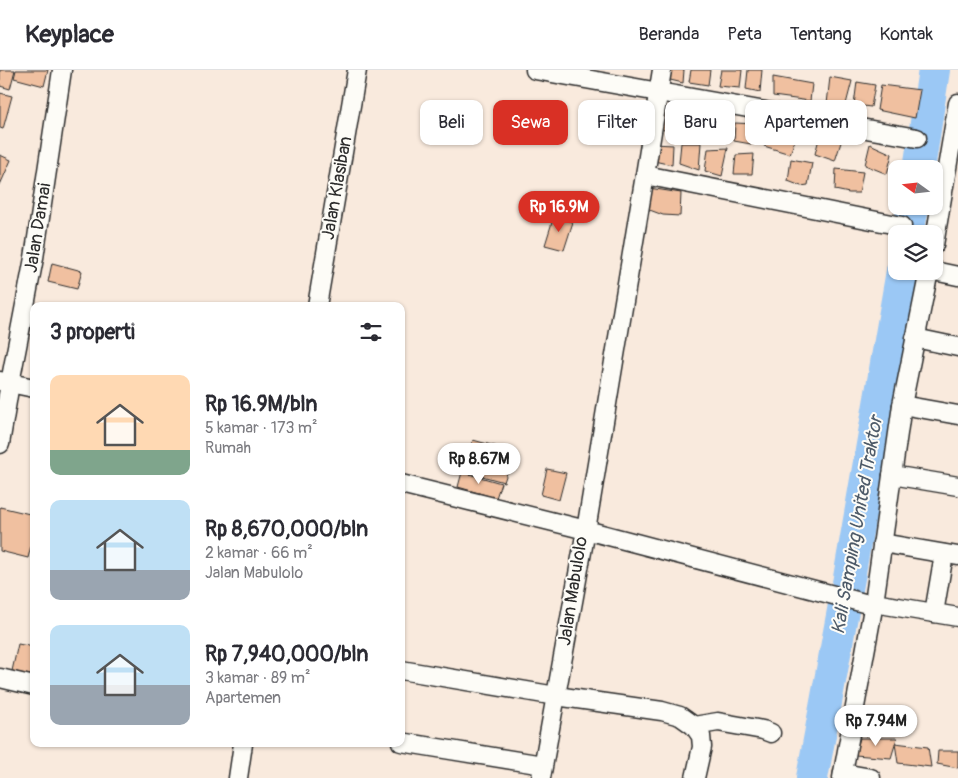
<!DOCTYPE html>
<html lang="id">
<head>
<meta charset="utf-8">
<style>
  body { margin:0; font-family:Pangolin,sans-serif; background:#f2f2f3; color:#2b2b33; height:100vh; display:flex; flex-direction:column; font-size:19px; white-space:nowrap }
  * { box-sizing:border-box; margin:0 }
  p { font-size:16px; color:#7c7c81 }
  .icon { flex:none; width:28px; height:28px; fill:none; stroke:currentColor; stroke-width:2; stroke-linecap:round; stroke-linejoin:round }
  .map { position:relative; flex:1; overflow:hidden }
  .sheet { position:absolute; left:30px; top:232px; width:375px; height:445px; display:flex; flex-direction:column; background:#fff; border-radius:10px; box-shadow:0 1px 4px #0004 }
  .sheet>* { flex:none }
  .hud { position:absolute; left:420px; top:30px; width:462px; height:45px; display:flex; gap:10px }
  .needle { width:32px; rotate:285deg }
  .buttons { position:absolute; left:888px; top:90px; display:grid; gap:10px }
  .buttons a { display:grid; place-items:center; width:55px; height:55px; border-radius:10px; background:#fff; box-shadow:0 1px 4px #0004; font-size:25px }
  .price { position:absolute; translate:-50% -42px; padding:0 11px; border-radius:18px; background:#fff; color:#222; font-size:16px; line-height:32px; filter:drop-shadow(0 1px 2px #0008) }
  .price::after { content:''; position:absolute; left:50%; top:30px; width:15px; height:11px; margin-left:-8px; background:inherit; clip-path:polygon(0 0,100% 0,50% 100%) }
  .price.selected { background:#d93025; color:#fff }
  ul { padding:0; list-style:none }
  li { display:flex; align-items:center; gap:15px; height:125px; padding:0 20px }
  li span { display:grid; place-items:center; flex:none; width:140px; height:100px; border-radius:10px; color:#555 }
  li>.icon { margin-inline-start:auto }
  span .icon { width:60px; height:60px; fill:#fffc; stroke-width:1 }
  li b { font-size:21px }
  h2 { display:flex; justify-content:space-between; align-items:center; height:60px; padding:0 20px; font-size:21px }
  .tag { padding:0 18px; border-radius:10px; background:#fff; box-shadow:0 1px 4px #0004; font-size:18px; line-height:45px }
  .tag.selected { background:#d93025; color:#fff }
  header { display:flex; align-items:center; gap:30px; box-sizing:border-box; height:70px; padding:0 25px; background:#fff; border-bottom:1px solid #e1e1e2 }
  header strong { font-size:24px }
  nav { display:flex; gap:28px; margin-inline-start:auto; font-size:18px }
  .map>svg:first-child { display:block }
</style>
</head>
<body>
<header>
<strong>Keyplace</strong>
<nav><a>Beranda</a><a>Peta</a><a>Tentang</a><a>Kontak</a></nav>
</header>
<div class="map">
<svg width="958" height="708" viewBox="0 0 958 708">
  <rect width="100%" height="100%" fill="#f9eadd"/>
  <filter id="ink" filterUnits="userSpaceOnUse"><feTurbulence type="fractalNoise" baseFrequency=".02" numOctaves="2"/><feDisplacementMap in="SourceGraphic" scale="10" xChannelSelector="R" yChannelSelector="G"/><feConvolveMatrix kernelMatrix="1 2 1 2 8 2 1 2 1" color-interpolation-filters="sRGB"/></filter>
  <g filter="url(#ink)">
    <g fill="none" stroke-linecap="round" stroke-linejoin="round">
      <g stroke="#9bc8f5" stroke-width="32">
        <path d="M919,99L934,0"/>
        <path d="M908,164L913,136"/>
        <path d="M812,708L849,508L902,201"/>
      </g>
    </g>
    <g fill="#f0c0a0" stroke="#2b2b2b">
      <path d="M0,0H15L10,19L0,16Z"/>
      <path d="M16,0H48L44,16L14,8Z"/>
      <path d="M667,0H684L683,13L666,9Z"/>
      <path d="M691,0H710L708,15L689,12Z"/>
      <path d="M721,0H742L740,18L718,16Z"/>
      <path d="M748,0H762L760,22L746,19Z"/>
      <path d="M773,7L812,14L810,31L773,26Z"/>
      <path d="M830,7L852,11L845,38L827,34Z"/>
      <path d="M857,12L875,15L871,37L854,35Z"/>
      <path d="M881,15L920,20L915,48L877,40Z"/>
      <path d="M0,23L12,26L3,59L0,58Z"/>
      <path d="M661,40L696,44L693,64L658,59Z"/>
      <path d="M710,45L729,47L728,68L706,66Z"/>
      <path d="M735,53L756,54L751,74L734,71Z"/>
      <path d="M769,57L796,67L790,84L764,76Z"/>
      <path d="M822,57L844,63L835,91L815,84Z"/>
      <path d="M681,73H701L699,100L679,93Z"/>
      <path d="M654,74L673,75L672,95L654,91Z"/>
      <path d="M870,74L892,84L887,104L865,95Z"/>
      <path d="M728,78L722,106L705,101L708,79Z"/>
      <path d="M754,84L752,104H734L736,85Z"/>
      <path d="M0,85L11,90L0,115Z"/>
      <path d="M791,89L812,93L808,115L801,116L788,111Z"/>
      <path d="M836,99L863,102L859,123H849L835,120Z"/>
      <path d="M649,118L681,123L680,146L663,145L647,139Z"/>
      <path d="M554,146L573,152L564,180L545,175Z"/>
      <path d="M52,193L82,201L77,219L48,212Z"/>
      <path d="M473,370L509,380L506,394L469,384Z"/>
      <path d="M468,386L509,397L504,412L464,401Z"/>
      <path d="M547,399L566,403L559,430L541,425Z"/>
      <path d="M462,402L501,413L496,428L458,417Z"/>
      <path d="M0,437L34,445V464L28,488L0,481Z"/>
      <path d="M18,574L34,577V606L12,601Z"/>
      <path d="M860,668H897L891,688L855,685Z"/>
      <path d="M895,673L928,677L931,697L898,693Z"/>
      <path d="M938,681H958V698L937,694Z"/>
    </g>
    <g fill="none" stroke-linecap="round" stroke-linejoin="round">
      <defs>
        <g id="street">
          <path d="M535,0L917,68"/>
          <path d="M662,0L645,105L902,156"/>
          <path d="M645,105L586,460L864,533H874L958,547"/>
          <path d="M934,175L958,33"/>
          <path d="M934,201L958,206"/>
          <path d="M317,236L357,0"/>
          <path d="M915,268L958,277"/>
          <path d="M0,311L34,318"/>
          <path d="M902,335L958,345"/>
          <path d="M0,374L10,313L34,188L62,0"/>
          <path d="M892,405L958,416"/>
          <path d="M401,414L586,460L541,708"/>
          <path d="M882,473L958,486"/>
          <path d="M934,543L944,484"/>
          <path d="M401,600L556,626L662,641L680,646L694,656L701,666L702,677L695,708"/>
          <path d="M0,608L34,616"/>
          <path d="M694,656L718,652L763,660L771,663"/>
          <path d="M401,672L543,695"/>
          <path d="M843,703L871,708"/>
          <path d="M238,708L243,674"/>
          <path d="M842,708L874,533L902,335L929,201"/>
        </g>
      </defs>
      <use href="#street" stroke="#2b2b2b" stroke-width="21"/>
      <use href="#street" stroke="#fdfcf7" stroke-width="18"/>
    </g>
  </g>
  <g text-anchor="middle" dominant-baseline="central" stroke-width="4" stroke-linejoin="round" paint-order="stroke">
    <g font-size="18" fill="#2b2b2b" stroke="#fdfcf7">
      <text transform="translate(337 118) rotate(-80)">Jalan Klasiban</text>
      <text transform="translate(38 158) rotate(-81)">Jalan Damai</text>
      <text transform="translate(573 521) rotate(-81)">Jalan Mabulolo</text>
    </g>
    <g font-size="19" font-style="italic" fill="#4d5a68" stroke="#fdfcf7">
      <text transform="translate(857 455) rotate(-80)">Kali Samping United Traktor</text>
    </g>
  </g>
</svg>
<div class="buttons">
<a><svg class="needle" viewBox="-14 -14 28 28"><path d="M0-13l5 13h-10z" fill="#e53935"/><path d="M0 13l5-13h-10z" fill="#7c7c81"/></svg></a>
<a><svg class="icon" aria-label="layers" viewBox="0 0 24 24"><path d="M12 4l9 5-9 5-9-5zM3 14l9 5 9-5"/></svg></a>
</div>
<b class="price selected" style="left:559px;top:163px">Rp 16.9M</b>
<b class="price" style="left:479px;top:415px">Rp 8.67M</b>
<b class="price" style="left:876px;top:677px">Rp 7.94M</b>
<div class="hud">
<a class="tag">Beli</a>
<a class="tag selected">Sewa</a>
<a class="tag">Filter</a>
<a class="tag">Baru</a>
<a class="tag">Apartemen</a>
</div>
<section class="sheet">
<h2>3 properti<svg class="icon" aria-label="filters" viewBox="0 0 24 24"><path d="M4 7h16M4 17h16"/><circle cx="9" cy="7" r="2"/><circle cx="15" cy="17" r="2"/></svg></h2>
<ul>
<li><span style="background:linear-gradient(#ffd9b3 75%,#7fa58c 0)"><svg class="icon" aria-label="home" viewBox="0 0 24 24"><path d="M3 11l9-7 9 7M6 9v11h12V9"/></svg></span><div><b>Rp 16.9M/bln</b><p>5 kamar · 173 m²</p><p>Rumah</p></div></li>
<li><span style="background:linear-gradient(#bfe0f5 70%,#9aa5b1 0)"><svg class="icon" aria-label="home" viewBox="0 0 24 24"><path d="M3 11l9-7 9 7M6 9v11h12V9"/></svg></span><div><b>Rp 8,670,000/bln</b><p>2 kamar · 66 m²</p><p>Jalan Mabulolo</p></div></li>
<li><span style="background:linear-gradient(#bfe0f5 60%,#9aa5b1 0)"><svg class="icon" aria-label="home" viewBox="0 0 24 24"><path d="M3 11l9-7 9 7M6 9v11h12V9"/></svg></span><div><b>Rp 7,940,000/bln</b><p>3 kamar · 89 m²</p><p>Apartemen</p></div></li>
</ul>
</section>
</div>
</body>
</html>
